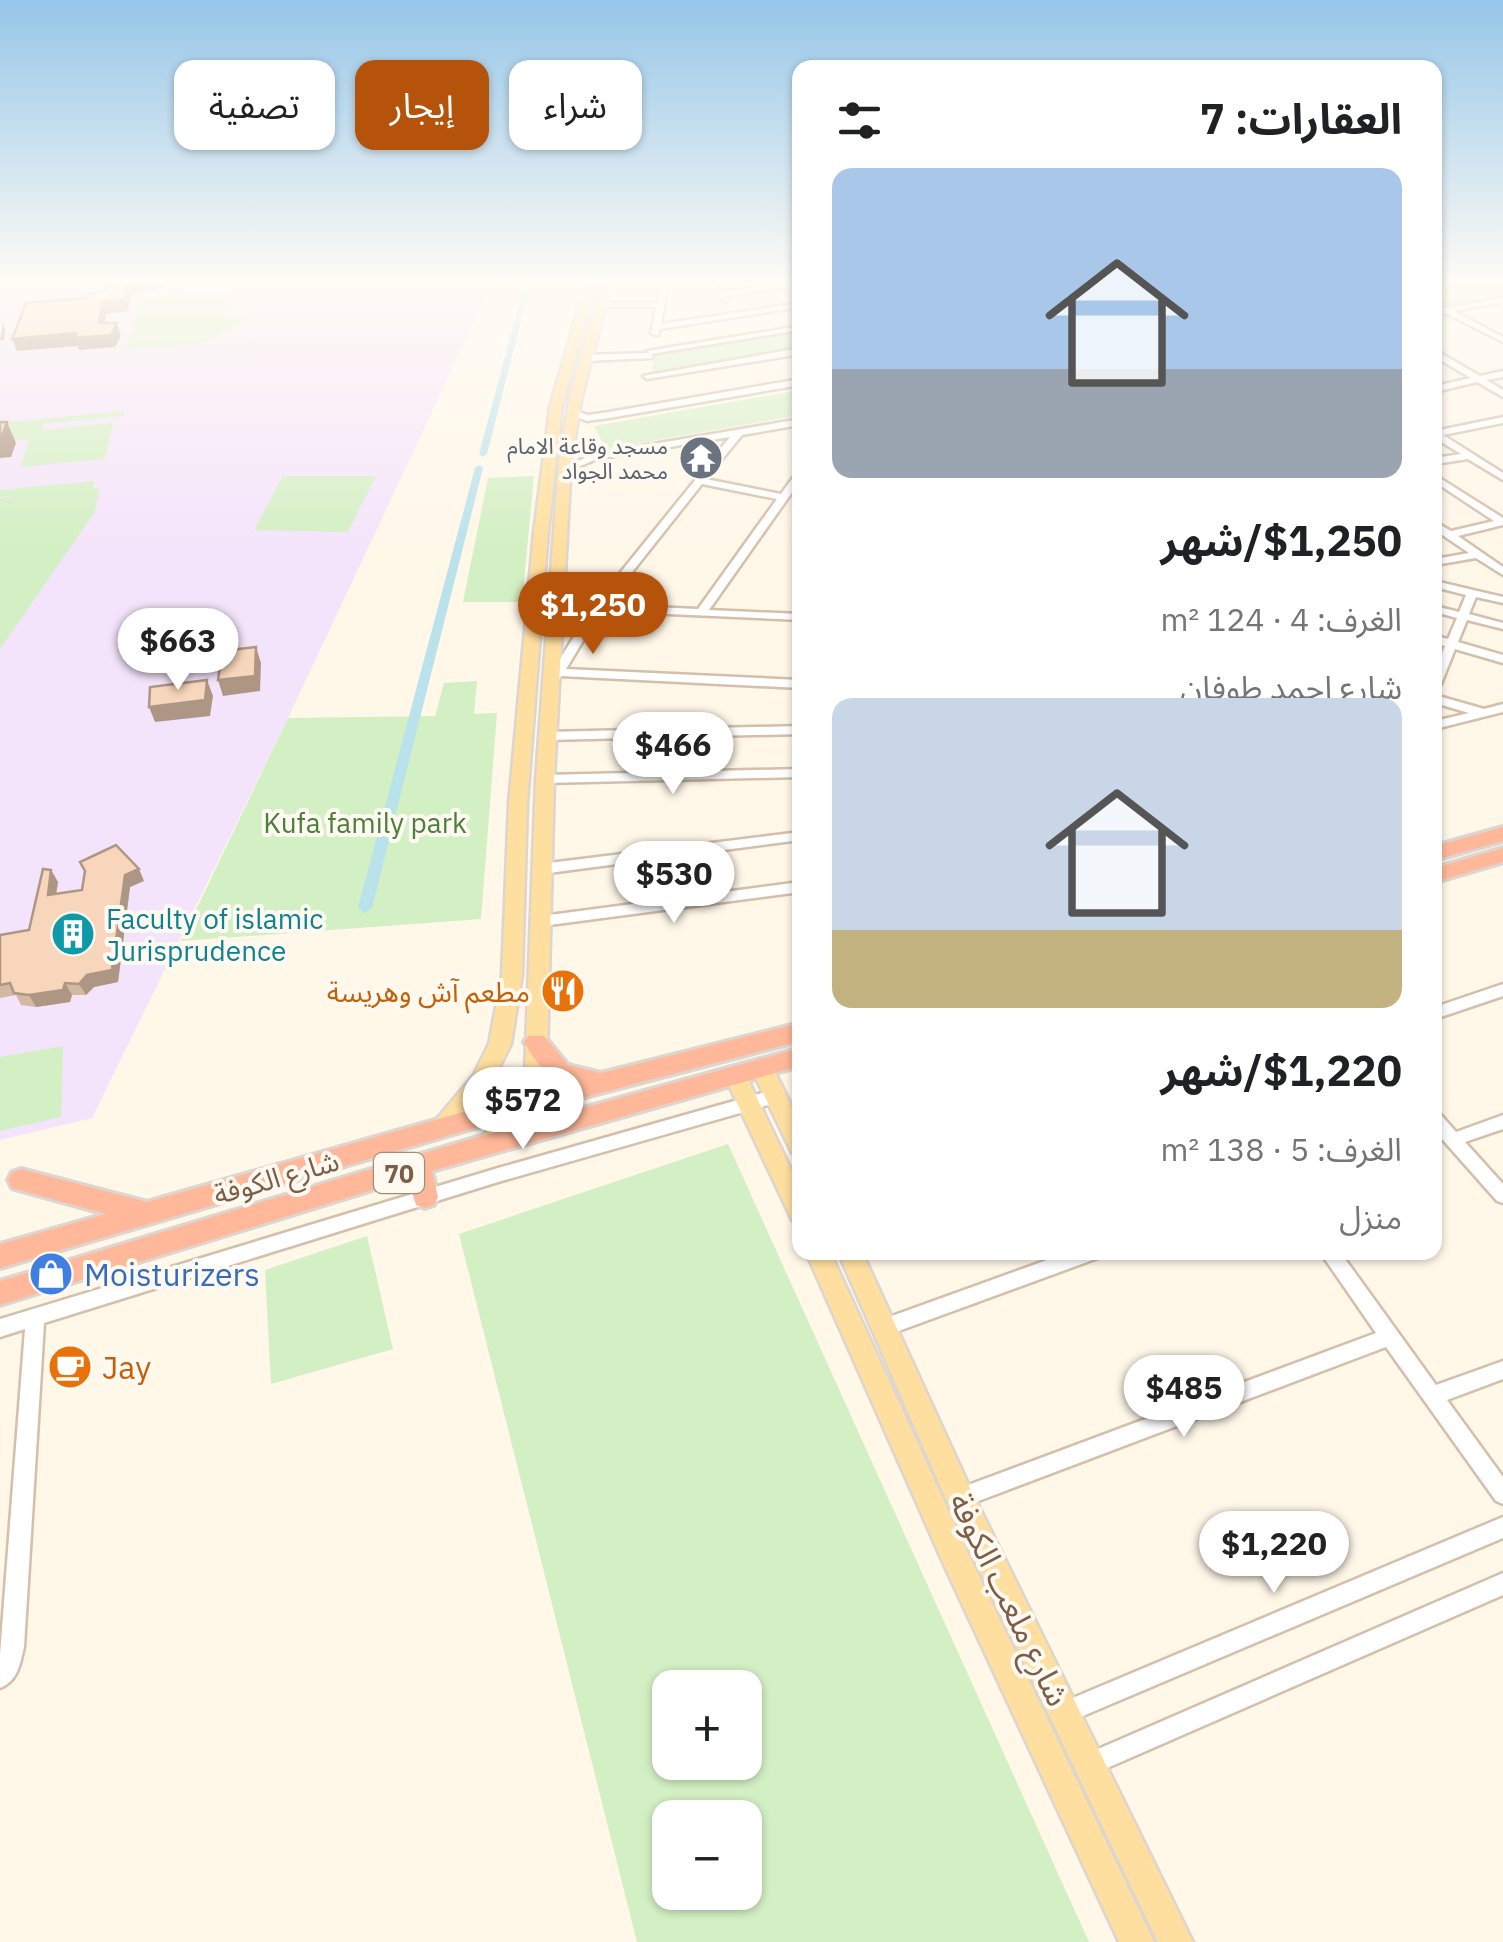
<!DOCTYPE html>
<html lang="ar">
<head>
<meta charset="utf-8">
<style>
  body { margin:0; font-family:"IBM Plex Sans","Noto Sans Arabic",sans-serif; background:#f6f6f6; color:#202124; direction:rtl; height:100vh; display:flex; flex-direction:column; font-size:38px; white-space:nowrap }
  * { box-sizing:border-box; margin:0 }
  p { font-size:32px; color:#757577 }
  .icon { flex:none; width:55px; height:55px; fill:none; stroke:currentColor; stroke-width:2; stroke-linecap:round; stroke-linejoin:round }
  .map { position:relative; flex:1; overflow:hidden; direction:ltr }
  .panel { position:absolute; left:792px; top:60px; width:650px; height:1200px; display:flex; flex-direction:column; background:#fff; border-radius:20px; box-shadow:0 2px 8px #0004; direction:rtl }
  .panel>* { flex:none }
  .top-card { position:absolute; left:30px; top:60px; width:612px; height:90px; direction:rtl; display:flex; gap:20px }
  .controls { position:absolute; left:652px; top:1670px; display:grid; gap:20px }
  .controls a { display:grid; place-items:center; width:110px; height:110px; border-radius:20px; background:#fff; box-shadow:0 2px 8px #0004; font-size:50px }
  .price { position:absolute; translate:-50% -85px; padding:0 22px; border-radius:35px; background:#fff; color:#222; font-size:32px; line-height:65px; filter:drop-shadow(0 2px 5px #0008) }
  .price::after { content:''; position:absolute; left:50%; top:60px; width:30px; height:22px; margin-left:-15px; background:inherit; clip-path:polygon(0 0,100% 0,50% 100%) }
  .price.on { background:#b45309; color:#fff }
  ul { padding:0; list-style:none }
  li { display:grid; align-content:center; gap:20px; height:530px; padding:0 40px }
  li span { display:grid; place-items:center; height:310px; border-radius:20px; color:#555 }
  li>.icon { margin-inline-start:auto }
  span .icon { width:180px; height:180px; fill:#fffc; stroke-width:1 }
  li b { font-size:42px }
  h2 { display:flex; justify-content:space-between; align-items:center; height:120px; padding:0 40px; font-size:42px }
  .chip { padding:0 35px; border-radius:20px; background:#fff; box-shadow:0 2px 8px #0004; font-size:35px; line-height:90px }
  .chip.on { background:#b45309; color:#fff }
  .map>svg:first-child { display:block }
</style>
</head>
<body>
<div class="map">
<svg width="1503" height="1942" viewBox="0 0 1503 1942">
  <rect width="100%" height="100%" fill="#fff7e8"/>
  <path fill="#f4e4fb" d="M0,278H495L288,718L92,1118L0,1140Z"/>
  <g fill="#d3efc4" fill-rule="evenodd">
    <path d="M1435,278H1503V297L1435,308Z"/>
    <path d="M183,286L182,293L172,296L230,292L227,317L250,316L206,343L126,350L140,299L157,297L150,296L166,290L165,296H170L171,287Z"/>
    <path d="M800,330V350L652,373L654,353Z"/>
    <path d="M800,390V415L606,449L594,426Z"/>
    <path d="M124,411L123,416L43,424V430L113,423L105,459L21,467L29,439L0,442V423Z"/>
    <path d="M283,476H376L348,532L254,530Z"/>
    <path d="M534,476L522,602H463L488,478Z"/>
    <path d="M94,481L93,488H100L94,513L0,649V498L22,495L0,497V490Z"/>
    <path d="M477,681L474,714L497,713L481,919L181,941L288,718L435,716L444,683Z"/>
    <path d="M63,1046L61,1117L0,1131V1057Z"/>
    <path d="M728,1144L1089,1942H637L459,1234ZM670,1688H745V1762H670ZM670,1818H745V1892H670Z"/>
    <path d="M367,1236L393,1349L271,1384L265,1270Z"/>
  </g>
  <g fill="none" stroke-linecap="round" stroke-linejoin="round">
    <g fill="#b9e2eb" fill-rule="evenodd">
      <path d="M526,278H532L487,454L483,457L479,454Z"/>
      <path d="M479,465L483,468L372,908L365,913L358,908L475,468Z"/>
    </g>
    <defs>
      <g id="minor">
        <path d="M661,278H669L661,324L800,303V307L660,329L658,335H655L651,333L656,307H600L596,305L600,303H657Z"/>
        <path d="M700,278H708L722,292L800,281V285L726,296L729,300L725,302Z"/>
        <path d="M1503,298V302L1454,311L1503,337V342L1445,313L1435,314V310Z"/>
        <path d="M800,326V330L651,354L647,351Z"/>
        <path d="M800,348V354L647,379L643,376Z"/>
        <path d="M1435,350L1480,376L1503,371V377L1486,380L1503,390V397L1477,382L1435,392V386L1471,378L1435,357Z"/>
        <path d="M649,353L653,356L652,358L586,361L582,358L586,355Z"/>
        <path d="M800,379V385L609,418L587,421L568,413L573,410L588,415L609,412Z"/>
        <path d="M1503,417V423L1443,435L1503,473V480L1468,459L1435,464V458L1461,454L1435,438V431Z"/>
        <path d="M800,419V425L742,435L706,479L781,494L797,472L800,471V481L709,610L800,614V620L601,611L566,669L800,680V688L561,676L555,686H547L545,683L590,611L556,609L550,606L552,604H595L730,437L597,459L564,473L561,472V468L595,454ZM702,484L777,499L698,609L606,605Z"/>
        <path d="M1435,475L1503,518V525L1458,536L1503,567V575L1476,558L1435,565V559L1469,553L1435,530V522L1451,531L1494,521L1435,482Z"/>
        <path d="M1435,581L1503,597V603L1476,597L1469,614L1503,623V629L1467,620L1458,642L1503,655V663L1455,649L1441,684L1435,688V670L1445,646L1435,643V636L1448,639L1457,618L1435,612V606L1459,612L1466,595L1435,587Z"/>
        <path d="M1435,695L1484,709L1503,704V712L1435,729V721L1469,713L1435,703Z"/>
        <path d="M800,726V734L548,740L542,736L548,732Z"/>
        <path d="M800,769V777L545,783L539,779L545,775Z"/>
        <path d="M800,832V840L541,874L534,869L541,864Z"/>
        <path d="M800,882V892L542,926L535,921L542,916Z"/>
        <path d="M1503,984V996L1435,1019V1007Z"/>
        <path d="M776,1089L782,1091L784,1096L782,1101L498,1182L44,1323L24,1647C20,1664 18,1681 0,1688V1654L25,1329L0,1337V1319L498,1168Z"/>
        <path d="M1435,1113L1441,1115L1456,1132L1503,1115V1129L1465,1142L1503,1184V1203L1497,1201L1435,1131Z"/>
        <path d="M1069,1252H1101L1098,1258L885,1336L878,1333L876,1327L878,1321Z"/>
        <path d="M1320,1252H1340L1436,1385L1503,1361V1379L1447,1400L1503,1477V1504L1496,1501L1386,1347L960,1508L953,1505L950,1498L953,1491L960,1488L1376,1333Z"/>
        <path d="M1503,1517V1538L1064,1724L1056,1721L1053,1713L1056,1705Z"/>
        <path d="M1503,1573V1595L1098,1772L1090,1776L1082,1772L1078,1764L1082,1756Z"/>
      </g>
      <g id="major">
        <path d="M587,278H597L562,407L548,532L527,803L522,975L511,1044L489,1088L448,1134L440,1137L432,1134L429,1128L473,1076L489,1044L502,975L509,803L534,532L550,407Z"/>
        <path d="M603,278H613L582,396L571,461L554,779L546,1100L534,1122L492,1148L484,1145L481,1139C491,1122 514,1117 524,1099L536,779L559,461L570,396Z"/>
        <path d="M762,1060L770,1062L800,1123V1155L792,1153L751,1068L754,1062Z"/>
        <path d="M735,1067L743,1069L800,1188V1223L792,1220L724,1075L727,1069Z"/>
        <path d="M806,1252H830L965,1547L1154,1942H1119L945,1567Z"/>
        <path d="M838,1252H862L970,1488L1193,1942H1158L950,1508Z"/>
      </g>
      <g id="highway">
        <path d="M1503,827V841L1435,860V846Z"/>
        <path d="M1503,848V862L1435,882V868Z"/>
        <path d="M800,1023V1041L535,1110L0,1268V1244L106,1214L12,1188L8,1180L12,1172L21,1169L147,1202L565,1083C546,1077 534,1059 524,1042L528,1036H544L568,1065L601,1073Z"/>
        <path d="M800,1048V1066L432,1171L438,1197L434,1205L425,1208L416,1205L408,1179L0,1305V1281L464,1141Z"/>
      </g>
    </defs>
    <use href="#minor" stroke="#d3bfab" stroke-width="5"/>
    <use href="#major" stroke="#ddd5cf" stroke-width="5"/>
    <use href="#highway" stroke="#ddd5cf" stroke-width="6"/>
    <use href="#minor" fill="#fff" fill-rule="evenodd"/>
    <use href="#major" fill="#ffdf9f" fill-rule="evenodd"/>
    <use href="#highway" fill="#ffb899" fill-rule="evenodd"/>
  </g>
  <path fill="#d4b8a2" d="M51,870L58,882L56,894L144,881L130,887L118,982L94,987L86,995H72L70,1002L36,1007L21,1005L16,995L0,998V935L29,930Z"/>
  <g fill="#ad9684">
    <path d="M151,278H165L166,281L162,288L131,295L128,311L106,314L104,335L117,323L121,336L115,347L79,350L78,346L17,351L12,339L99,323L102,302L127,283Z"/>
    <path d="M3,323L5,329L4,340H0Z"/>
    <path d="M7,422L16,443L11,457L0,458V436Z"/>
    <path d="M256,647L261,663L260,691L223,696L218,680Z"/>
    <path d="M207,680L213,696L210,716L155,722L149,707Z"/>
    <path d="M139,869L144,881L130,887L118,982L94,987L86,995L79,984L125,875Z"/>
    <path d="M51,870L58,882L54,907L48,895Z"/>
    <path d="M65,983L72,995L70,1002L36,1007L29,995Z"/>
  </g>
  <g fill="#f7d6bc" stroke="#ad9684" stroke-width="2.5">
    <path d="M114,278H151L127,283L124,299L102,302L99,323H117L111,335L75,338L76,333L12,339L26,303L87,298L88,294L104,291Z"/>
    <path d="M0,422H7L2,436H0Z"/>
    <path d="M256,647L255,676L218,680L222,651Z"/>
    <path d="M207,680L205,700L149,707L150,687Z"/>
    <path d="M116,845L139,869L125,875L112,970L87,975L79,984L65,983L63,990L29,995L14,993L10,983L0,985V935L29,930L43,869L51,870L48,895L82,890L85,871L80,862Z"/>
  </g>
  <linearGradient id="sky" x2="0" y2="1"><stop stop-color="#95c6e9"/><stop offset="0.51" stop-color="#fffbf5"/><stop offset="1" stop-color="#fffbf5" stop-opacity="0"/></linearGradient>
  <rect width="1503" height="550" fill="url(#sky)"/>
  <defs>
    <symbol id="temple-disc" viewBox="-11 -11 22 22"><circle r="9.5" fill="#6b7280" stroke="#fffaf1"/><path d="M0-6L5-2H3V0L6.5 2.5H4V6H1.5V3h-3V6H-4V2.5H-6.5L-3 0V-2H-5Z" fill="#fff"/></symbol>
    <symbol id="building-disc" viewBox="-11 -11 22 22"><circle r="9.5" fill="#0f9aa8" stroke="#fffaf1"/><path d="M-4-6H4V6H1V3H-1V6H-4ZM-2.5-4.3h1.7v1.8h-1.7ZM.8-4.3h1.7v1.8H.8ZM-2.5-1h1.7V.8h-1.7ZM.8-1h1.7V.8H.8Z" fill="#fff"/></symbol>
    <symbol id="restaurant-disc" viewBox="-11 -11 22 22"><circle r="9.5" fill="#e8710a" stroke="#fffaf1"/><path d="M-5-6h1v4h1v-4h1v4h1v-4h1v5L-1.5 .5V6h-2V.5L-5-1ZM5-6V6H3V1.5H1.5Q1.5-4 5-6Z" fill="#fff"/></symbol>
    <symbol id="shop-disc" viewBox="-11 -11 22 22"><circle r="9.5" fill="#3f7fe0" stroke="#fffaf1"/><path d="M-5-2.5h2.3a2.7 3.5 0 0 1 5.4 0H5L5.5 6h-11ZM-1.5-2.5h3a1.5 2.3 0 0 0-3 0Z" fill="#fff"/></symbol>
    <symbol id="cafe-disc" viewBox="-11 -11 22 22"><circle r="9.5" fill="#e8710a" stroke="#fffaf1"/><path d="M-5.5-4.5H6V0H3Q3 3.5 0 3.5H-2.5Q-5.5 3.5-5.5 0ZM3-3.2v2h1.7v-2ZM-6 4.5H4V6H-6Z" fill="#fff"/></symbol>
  </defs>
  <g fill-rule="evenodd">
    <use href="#temple-disc" x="676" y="433" width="50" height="50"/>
    <use href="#building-disc" x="48" y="909" width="50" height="50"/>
    <use href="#restaurant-disc" x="538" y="966" width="50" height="50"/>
    <use href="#shop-disc" x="26" y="1249" width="50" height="50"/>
    <use href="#cafe-disc" x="45" y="1342" width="50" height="50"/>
  </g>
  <g text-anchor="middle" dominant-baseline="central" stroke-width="8" stroke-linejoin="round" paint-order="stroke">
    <g font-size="22" fill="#5b616d" stroke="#fffaf1" text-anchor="end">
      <text x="668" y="445">مسجد وقاعة الامام<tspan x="668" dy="25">محمد الجواد</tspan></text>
    </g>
    <rect fill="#fffaf1" stroke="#a48c7b" stroke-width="2.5" x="374" y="1153" width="50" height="40" rx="8"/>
    <g font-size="25" font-weight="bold" fill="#7d5d48">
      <text x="399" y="1173">70</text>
    </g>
    <g font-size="28" fill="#4c7e3c" stroke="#fffaf1">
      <text x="365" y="822">Kufa family park</text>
    </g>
    <g font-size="28" fill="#0d838f" stroke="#fffaf1" text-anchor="start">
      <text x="106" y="918">Faculty of islamic<tspan x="106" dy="32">Jurisprudence</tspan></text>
    </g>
    <g font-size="28" fill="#c56008" stroke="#fffaf1" text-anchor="end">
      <text x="530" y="991">مطعم آش وهريسة</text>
    </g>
    <g font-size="28" fill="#7d5d48" stroke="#fffaf1">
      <text transform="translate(276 1177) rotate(-16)">شارع الكوفة</text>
    </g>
    <g font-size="32" fill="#366cbe" stroke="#fffaf1" text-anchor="start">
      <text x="84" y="1274">Moisturizers</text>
    </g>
    <g font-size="32" fill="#c56008" stroke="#fffaf1" text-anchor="start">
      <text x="102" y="1367">Jay</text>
    </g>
    <g font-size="32" fill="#7d5d48" stroke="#fffaf1">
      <text transform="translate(1010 1599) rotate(64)">شارع ملعب الكوفة</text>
    </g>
  </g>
</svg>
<div class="controls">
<a>+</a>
<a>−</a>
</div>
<b class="price on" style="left:593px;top:657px">$1,250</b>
<b class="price" style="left:178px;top:693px">$663</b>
<b class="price" style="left:673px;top:797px">$466</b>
<b class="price" style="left:674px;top:926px">$530</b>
<b class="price" style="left:523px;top:1152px">$572</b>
<b class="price" style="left:1184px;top:1440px">$485</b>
<b class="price" style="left:1274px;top:1596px">$1,220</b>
<div class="top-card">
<a class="chip">شراء</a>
<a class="chip on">إيجار</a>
<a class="chip">تصفية</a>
</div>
<section class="panel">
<h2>العقارات: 7<svg class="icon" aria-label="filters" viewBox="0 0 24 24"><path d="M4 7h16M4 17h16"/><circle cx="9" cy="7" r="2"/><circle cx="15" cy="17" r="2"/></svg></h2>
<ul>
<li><span style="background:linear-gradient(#a9c7e8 65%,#9aa5b1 0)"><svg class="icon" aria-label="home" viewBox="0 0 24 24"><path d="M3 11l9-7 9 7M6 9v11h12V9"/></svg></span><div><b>$1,250/شهر</b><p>الغرف: 4 · 124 m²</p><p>شارع احمد طوفان</p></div></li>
<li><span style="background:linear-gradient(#c9d6e8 75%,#c2b280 0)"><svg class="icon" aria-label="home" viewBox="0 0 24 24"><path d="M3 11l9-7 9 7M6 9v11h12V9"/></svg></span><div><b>$1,220/شهر</b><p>الغرف: 5 · 138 m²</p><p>منزل</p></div></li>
</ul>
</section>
</div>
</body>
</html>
